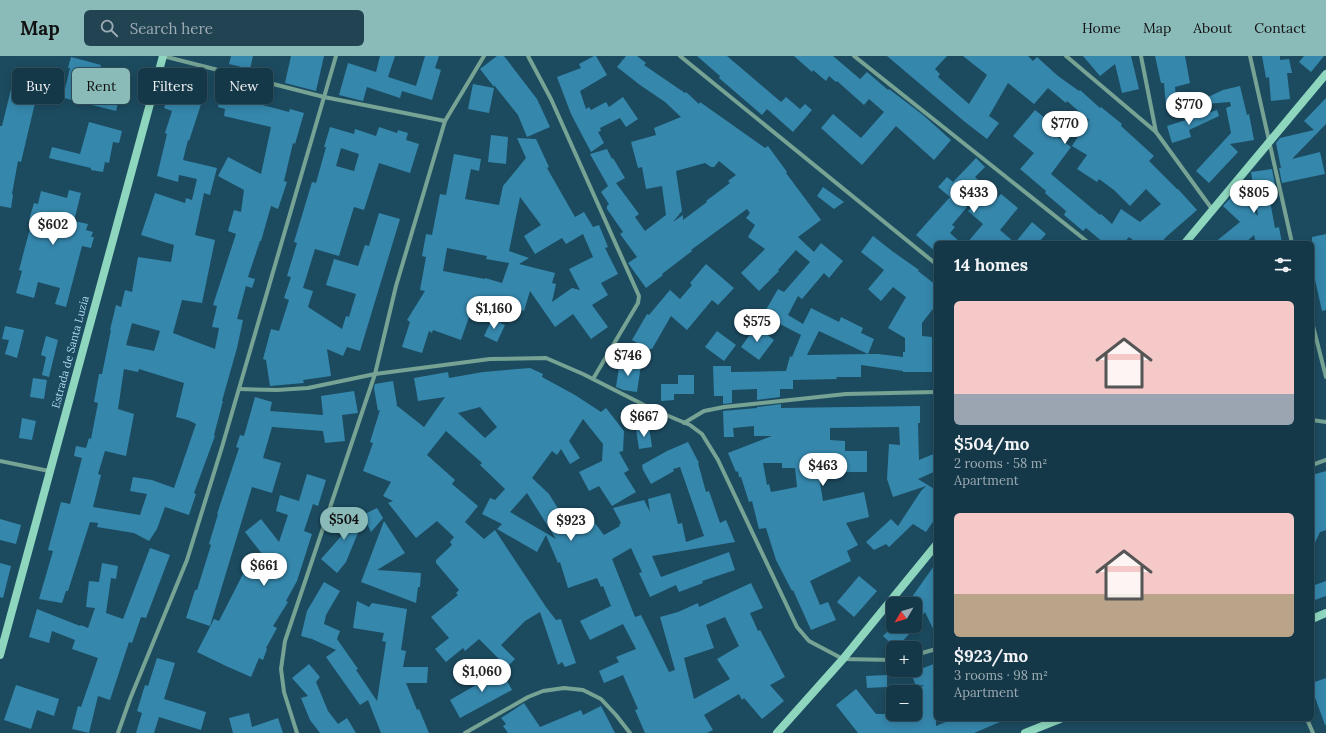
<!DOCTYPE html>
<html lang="en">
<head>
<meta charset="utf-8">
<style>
  body { margin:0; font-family:Lora,serif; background:#224352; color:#f1f3f6; height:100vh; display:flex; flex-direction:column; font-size:15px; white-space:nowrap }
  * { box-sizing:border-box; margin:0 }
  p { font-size:13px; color:#9dacb4 }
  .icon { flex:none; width:22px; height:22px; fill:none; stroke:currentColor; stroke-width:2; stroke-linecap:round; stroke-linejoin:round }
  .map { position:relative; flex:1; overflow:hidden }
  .panel { position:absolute; left:934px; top:185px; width:380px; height:480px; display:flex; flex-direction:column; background:#153848; border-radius:6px; box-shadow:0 2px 10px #0003,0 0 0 1px #345260 }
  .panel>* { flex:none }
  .guide { position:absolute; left:12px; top:12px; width:380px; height:36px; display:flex; gap:8px }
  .needle { width:26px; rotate:232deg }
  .controls { position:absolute; left:886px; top:541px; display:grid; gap:8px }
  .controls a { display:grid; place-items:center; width:36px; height:36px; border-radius:6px; background:#153848; box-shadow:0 2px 10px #0003,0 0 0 1px #345260; font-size:20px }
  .price { position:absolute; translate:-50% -34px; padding:0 9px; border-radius:14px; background:#fff; color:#222; font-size:13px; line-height:26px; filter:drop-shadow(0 1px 2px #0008) }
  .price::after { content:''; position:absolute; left:50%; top:24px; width:12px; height:9px; margin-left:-6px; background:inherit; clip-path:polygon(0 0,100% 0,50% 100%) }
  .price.selected { background:#8bbbb9; color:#111 }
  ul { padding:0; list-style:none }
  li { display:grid; align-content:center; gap:8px; height:212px; padding:0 20px }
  li span { display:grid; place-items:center; height:124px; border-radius:6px; color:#555 }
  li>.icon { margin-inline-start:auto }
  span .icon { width:72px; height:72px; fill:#fffc; stroke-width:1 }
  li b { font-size:17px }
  h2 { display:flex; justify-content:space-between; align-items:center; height:48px; padding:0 20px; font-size:17px }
  .tag { padding:0 14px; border-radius:6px; background:#153848; box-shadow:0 2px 10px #0003,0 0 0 1px #345260; font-size:14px; line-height:36px }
  .tag.selected { background:#8bbbb9; color:#111 }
  header { display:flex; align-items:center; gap:24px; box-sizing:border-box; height:56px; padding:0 20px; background:#8bbbb9; color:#111 }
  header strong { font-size:19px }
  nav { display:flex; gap:22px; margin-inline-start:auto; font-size:14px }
  .search { width:280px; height:36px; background:#224352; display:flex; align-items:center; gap:10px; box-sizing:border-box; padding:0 14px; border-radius:6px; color:#9dacb4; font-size:15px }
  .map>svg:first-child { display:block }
</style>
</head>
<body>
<header>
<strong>Map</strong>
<div class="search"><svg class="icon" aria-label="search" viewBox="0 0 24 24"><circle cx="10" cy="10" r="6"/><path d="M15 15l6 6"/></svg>Search here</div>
<nav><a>Home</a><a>Map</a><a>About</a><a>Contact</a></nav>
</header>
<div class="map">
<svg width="1326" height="677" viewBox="0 0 1326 677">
  <rect width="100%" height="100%" fill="#1c4b60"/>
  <g fill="#3587ac" fill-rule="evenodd">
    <path d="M231,0H253L250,13L229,8Z"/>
    <path d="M291,0H324L316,35L285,27Z"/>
    <path d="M380,0H395L388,21L416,30L425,0H439L435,12L441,14L432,44L402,35L400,42L367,31L363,45L339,39L348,7L376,16Z"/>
    <path d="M497,0H504L537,43L550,71L527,81L518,59L494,29V31L480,13Z"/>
    <path d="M594,0H596L607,19L580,35L586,53L589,51L591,54L606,46L609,51L623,41L638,63L626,71L620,62L600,72L601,75L598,76L604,87L591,96L571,58L557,21L581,12L579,8Z"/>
    <path d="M626,0H637L646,7L644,9L685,37L686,36L699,48L700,46L765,92L768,90L787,116L786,117L821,164L798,181L814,196L821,187L843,205L829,222L824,217L802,243L798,240L788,259L803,268L811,252L839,266L841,261L863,272L861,277L874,283L868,298H878L903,301V296H905V282L888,272L906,241L893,231L881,245L868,233L884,214L861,196L873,180L892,195L919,214L918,215L936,229V249L922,267V280L932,281V316H903V315L861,309V321H836L837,323L793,324V333H780V341L757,344V333L732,334V347L723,348V340H714L713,310H731V316L786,315L790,300L792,301L801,279L763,259L778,233L784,236L810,206L798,196L799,195L798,196L796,194L778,214L779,215L759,235L741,217L765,193L748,181L755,169L746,162L750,157L747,153L691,194L692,195L662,218L663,219L646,232L628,207L637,201L620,178L623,176L607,153V150L609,148L601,136L608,130L590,98L607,93L612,103L613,102L625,122L616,127L639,158L635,161L645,175L666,159L662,130L646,133L642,111L638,112L631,86L656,79L654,72L681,61L665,46L640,29L617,11ZM719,105L736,119L728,125L730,127L706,145L707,146L683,164V159L673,166L682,155L676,115L705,107L711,111H714ZM819,275L868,298L807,299Z"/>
    <path d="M697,0H727L781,46L786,41L800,53L805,48L812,54L793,76L767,53L762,59L719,22L720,20Z"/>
    <path d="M794,0H833L860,23L867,16L888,34L889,33L923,59L951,84L934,104L896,70L862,109L821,72L833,58L861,82L884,56L869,43L864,49L837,25L836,26L829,20L826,25L813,14L812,16Z"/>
    <path d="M887,0H947L935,13L940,18L938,21L969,48L987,19L963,0H1028L1033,5L1037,1L1058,20L1079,35L1080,34L1100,52L1101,51L1122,68L1121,70L1154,100L1149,105L1177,133H1178L1197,154L1166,181L1161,187H1137L1129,181L1124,187H1104L1086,172L1083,175L1064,159L1066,155L1045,137L1046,135L1020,113L1034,97L1013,80L1035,54L1050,66L1046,72L1071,91L1051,118L1100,159L1101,158L1112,168L1121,153L1140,166L1161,148L1146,133L1130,150L1114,134L1099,123L1097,126L1077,113L1087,99L1072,90L1089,64L1067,45L1066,47L1048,32L1034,48L1008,27L989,60L999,67L987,83L965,66Z"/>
    <path d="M1083,0H1131L1139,33L1122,37L1115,8L1100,20Z"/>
    <path d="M1155,0H1185L1190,27L1175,31L1177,50L1166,51L1164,27H1161Z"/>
    <path d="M1262,0H1280V4L1289,3L1292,17H1287L1290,43L1271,45L1269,21L1266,22Z"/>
    <path d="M1304,0H1324L1311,16L1299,6Z"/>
    <path d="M71,1L101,9L100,13L122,18L120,26L123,27L116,55L64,42L63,41L70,12H68Z"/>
    <path d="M186,26L206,33L189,85L188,84L183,104L217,112L210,139L204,137L195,179L215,184L202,247L182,244L173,277L215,293L219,272L212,271L217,250L213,249L236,178L228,175L234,154L241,156L244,134L218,120L228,101L261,118L271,71L224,60L225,53L218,51L221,38L289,56L290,53L304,57L295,88L293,87L284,125L287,126L278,153L271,150L261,185H260L248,221L255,223L252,232L246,230L237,263L243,264L237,292L222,345H223L214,379L215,380L194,437L196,438L189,459L165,451L157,473L149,485L134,477L97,471L98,467L90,466L68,535H66L62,547L39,543L53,495L48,494L61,446L70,448L82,402L74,400L76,390L86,392L89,382L91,383L98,347L94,346L99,318H102L111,274H110L116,249L121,251L125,234L132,236L138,201L171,206L174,189L141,179L155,137L185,147L186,142L192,144L197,123L179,119L178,126L157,120L167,78L165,77L172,55L164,52L168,41L180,46ZM132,267L160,275L154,295L126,289ZM124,313L138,316L139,313L184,327L176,361L188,364L196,368L174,432L152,424L133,421L130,435L147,438L140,459L93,451L101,419L98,418L105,395L126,400L134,358L118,353Z"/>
    <path d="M473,28L494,32L489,57L468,53Z"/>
    <path d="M12,29L27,33L24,44L35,47L21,106L18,105L12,138L13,139L11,152L0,150V70H2Z"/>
    <path d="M1240,30L1247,59L1249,58L1254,84L1230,88L1238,96L1209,127L1196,115L1231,77L1226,52L1231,50L1230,46L1193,49V48L1223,34Z"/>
    <path d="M1326,42V68L1292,103L1320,96L1325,118L1282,127L1279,112H1281L1276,87L1280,82L1314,74L1304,65Z"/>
    <path d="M1217,54L1219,60L1189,74L1191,81L1172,87L1167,70Z"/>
    <path d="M89,66L122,75L119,87L113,86L109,107L105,106L103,116L91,114V112L49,102L52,91L80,98Z"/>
    <path d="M330,71L354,78L355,73L376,80L379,71L397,77L398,74L408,77L406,84L419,88L410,117L379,107L364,154L354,151L339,200L315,193L303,232L313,235L308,251L342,273L346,260L349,261L356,238L326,229L334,203L358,210L365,189L369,190L379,157L400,163L360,295L347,291L343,300L327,293L331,320L303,324L304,327L270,330L266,304L263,303L271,273L279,275L289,244L284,242L291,221L287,220L297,187L294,186L312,126L316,127L326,91H324ZM341,92L359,98L354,115L336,110Z"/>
    <path d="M491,79L508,81L506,108L488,106Z"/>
    <path d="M517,82L536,83L549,111L547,112L575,161L584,156L593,171L599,169L608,191L605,192L618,218L601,227L608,239L592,249L608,271L591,283L573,258L555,271L530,235L524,255L497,246L495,253L474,247L461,284L433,274L432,277L429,275L422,297L402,291L410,266L407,264L425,235L420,234L426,201L422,200L426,178L432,179L440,138L446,139L454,98L481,103L479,115L471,113L465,143L499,149L503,130L526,102ZM520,141L541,169L524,180L535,198L562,182L566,188L583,178L593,201L569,213L580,234L572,232L552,246L556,228L552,227L555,217L519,208L529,202L509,195ZM447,192L487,200L486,203L509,207L502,227L485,222V223L443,215Z"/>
    <path d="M976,102L985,111L975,121L998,141L1001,138L1018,152L1000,174L1015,187L1032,166L1046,178L1038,187H967L983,168L968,155L982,140L968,128L956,141L967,151L952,169L955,171L950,177L961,187H936V196L916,179L950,141L938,131L947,121L953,126Z"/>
    <path d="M1272,113L1275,129L1271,130L1272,133L1268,134L1275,172L1279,171L1282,187H1256L1254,179L1245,187H1214L1240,166L1223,150L1235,137L1258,160L1251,116Z"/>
    <path d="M823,131L844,146L834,153L817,140Z"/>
    <path d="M69,134L81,137L74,165L88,168L86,174L93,176L91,181H94L91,192L82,190L66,251L55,248L60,232L38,226L34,242L16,237L22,215L19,214L32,165L29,164L34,147L38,148L41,135L67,142Z"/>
    <path d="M1326,178V254L1322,255L1312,210V181Z"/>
    <path d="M706,208L734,232L718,249L712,244L687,274L671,260L652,293H648L632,284L647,258L649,259L670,234L680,243L692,229L690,227Z"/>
    <path d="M492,263L505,269L497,286L484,280Z"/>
    <path d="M5,270L24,274L17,302L5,298L9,284L2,283Z"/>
    <path d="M756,270L774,284L759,304L741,291Z"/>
    <path d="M717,275L736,289L724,305L705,291Z"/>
    <path d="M46,280L58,284L49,321L42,319L46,301L41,299Z"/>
    <path d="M620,305L641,309L637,336L623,334L616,331Z"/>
    <path d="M530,312L543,318L542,321L575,339L601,356L606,352L624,375L623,395L619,396L629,414L624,417L636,436L612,450L599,430L589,435L579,416L602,405L603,388L583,363L569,385L580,402L570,408L561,393L557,399L552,395L532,422L549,438L567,467L584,453L604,479L620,470L619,469L621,467L613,452L644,444L650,456L648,443L670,437L678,468L682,467L686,486L704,480L680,411L673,413L674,415L651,428L643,414L642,409L667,395L688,386L699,407H698L706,436L709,435L720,467L726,464L735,486L652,500L661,521L729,496L735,514L702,525L703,527L679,536L676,529L650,541L639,517L642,516L631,492L612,503L635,561L641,559L669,616L675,614L660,561L678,556L698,547L699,551L751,527L763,552L750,557L758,575L760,574L785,621L770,629L784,645L762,663L744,642L742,644L739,638L704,659L713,674L707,677H645L635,654L638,653L623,619L604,627L599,615L619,606L616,601L636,593L623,568L590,584L580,565L611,550L603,530L601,531L597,522L568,532L560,506L558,507L546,479L537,496L497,473L502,468L482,458L490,442L495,444L505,433L480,409L482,407L446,375L427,399L455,424L452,428L478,450L465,466L484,483L495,474L546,551L556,564L561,563L576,607L565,611L562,606L558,609L540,556L525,565L501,589L515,603L507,611L479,583L465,595L463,592L446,606L435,593L449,582L431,561L458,539L456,537L459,534L436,507V504L452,489L450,486L454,481L437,465L416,482L388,447L393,445L383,440L391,426L363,415L373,387L370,386L380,354L378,355L374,332L375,328L393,325L397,349H396L424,371L445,341L418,345L414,322L448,316L449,322L483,316ZM480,351L497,371L485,382L458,357ZM527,437L556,483L510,456ZM725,561L739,590L717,603L730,623L694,643L684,602L714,592L706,569Z"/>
    <path d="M678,319H694V338H674V344L661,345V328H678Z"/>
    <path d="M33,322L47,324L44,343L30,341Z"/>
    <path d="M354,335L358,357L342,359L345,385L325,387L323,375L272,371L263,402L281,407L272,437L252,431L210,570L186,562L195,534H197L211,489L209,488L218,458H217L239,392L236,391L240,379L244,380L255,341L272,346L270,355L323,359L321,340Z"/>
    <path d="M781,348V352L920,350V367H918L919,404L936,397V415L918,423L936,434V461L926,476L913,468L889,491L886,488L874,494L866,486L891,463L898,470L921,435L926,430L893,441L887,423L889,388L900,389L899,371L830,372V384L845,385V395H867V416H846V408H817L823,445L864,436L869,461L846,467L858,489L847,495L851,505L810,525L820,549L828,546L836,564L811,574L793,534L792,535L776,504L766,472L759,473L752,445L749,446L741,421H739L738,415L736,416L728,397L772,380H754V370L733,372L734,381H724L723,355L757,352V351ZM763,407H782V412H795L797,431L771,436L769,428L767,429Z"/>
    <path d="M22,362L36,365L32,384L19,382Z"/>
    <path d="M649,371L652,391L639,393L636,373Z"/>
    <path d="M1326,415V474L1320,476L1312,493V419Z"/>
    <path d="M307,418L326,424L318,450L313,448L304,475L312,478L297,525L286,545L288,546L273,570L277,572L266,592L267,593L263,604L259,602L251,621L226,610L197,596L214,563L219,565L244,516L253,520L266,503L245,476L261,463L279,486L288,459L276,455L280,439L299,445Z"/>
    <path d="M377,452L383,462L371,476L363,459Z"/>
    <path d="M346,454L364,462L346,506L337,517L321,503L344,477L337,474Z"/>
    <path d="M0,463L21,469L16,488L0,484Z"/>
    <path d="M384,465L405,497L377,514L421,517L420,531H418L416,547L361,526Z"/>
    <path d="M150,492L170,499L146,562L141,561L132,587L129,586L110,644L98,640L89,677L72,673L78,650L81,651L98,602L72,593L75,584L52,575L49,587L29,581L37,553L80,570L81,569L88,572L95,552L86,551L89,525L99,526L102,507L118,510L116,523L111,522L106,557L123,563Z"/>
    <path d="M0,507L11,510L3,542L0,541Z"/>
    <path d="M936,507V579L925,556L915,569V548H907Z"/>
    <path d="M859,520L877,535L854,561L837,546Z"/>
    <path d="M1326,525V540L1312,545V530Z"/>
    <path d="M324,526L340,535L326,559L324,568L340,575L337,583L358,613L356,614L377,645L386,586L382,585L384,577L353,572L357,545L369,551L372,547L407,553L401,594L406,595L403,611H428L427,627H406L417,654L419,653L429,677H381L368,644L360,649L326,601L336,594L312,583L301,580L307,555Z"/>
    <path d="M893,570H914L911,574L912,575L896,592L883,580Z"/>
    <path d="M157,602L175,607L164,643L206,656L201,674L159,661L154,677H136L142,657L137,655L145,629L148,630Z"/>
    <path d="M936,607V670L953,663H1007L974,677H858L836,649L856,633L876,658H886L893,653V658H915V636L924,629L916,630L911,617Z"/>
    <path d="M309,608L320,621L316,626L328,655L338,668L347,662L356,677H320L310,664L301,642L308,640L292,622Z"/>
    <path d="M499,610L512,634L460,662L450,644L476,629L474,625Z"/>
    <path d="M887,619V631L867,632L866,620Z"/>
    <path d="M1326,622V669H1325L1312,633V627Z"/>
    <path d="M16,629L59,643L54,660L37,654L31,673L4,664Z"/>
    <path d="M524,647L540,671L581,654L583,659L601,650L615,677H508L503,670L506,668L501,662Z"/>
    <path d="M249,657L252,671L278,662L283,677H233L229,662Z"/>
  </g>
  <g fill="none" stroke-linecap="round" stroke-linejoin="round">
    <g stroke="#76a393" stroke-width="4">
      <path d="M163,0L324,41L445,65"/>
      <path d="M528,0L551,43L639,240L638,247L593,323"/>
      <path d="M680,0L936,208"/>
      <path d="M854,0L1089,187"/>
      <path d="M1066,0L1156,76L1212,153"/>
      <path d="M1141,0L1156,76"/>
      <path d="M1250,0L1292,187"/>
      <path d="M1312,266L1326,321"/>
      <path d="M239,333L277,334L308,332L375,318L490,303L546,302L583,318L652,353L690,369L702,378L718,404L797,571L809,585L843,603L893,604"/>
      <path d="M1312,364L1326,366"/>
      <path d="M684,367L704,355L724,351L846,338L936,336"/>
      <path d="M0,405L49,415"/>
      <path d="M1312,409L1326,404"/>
      <path d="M915,599L936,593"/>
      <path d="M1307,663L1313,677"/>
      <path d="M118,677L130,643L187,504L222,391L336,0"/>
      <path d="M297,677L284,636L281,613L285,585L375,318L396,230L445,65L484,0"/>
      <path d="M465,677L528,641L543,635L564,632L583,634L601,643L616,659L630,677"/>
    </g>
    <g stroke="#8ed7be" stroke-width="8">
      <path d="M1185,187L1326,18"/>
      <path d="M1312,563L1326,557"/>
      <path d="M0,599L163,0"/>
      <path d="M777,677L843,603L936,489"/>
      <path d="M1025,677L1060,663"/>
    </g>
  </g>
  <g text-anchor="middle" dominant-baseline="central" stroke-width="4" stroke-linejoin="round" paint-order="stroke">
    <g font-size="11" fill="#b0d8ee" stroke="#1c4b60">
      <text transform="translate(70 296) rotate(-75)">Estrada de Santa Luzia</text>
    </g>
  </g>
</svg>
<div class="controls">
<a><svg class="needle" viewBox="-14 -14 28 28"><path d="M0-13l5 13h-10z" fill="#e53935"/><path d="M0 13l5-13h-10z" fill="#9dacb4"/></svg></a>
<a>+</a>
<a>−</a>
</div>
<b class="price" style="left:1189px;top:70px">$770</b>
<b class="price" style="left:1065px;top:89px">$770</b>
<b class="price" style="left:974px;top:158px">$433</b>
<b class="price" style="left:1254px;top:158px">$805</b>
<b class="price" style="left:53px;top:190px">$602</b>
<b class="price" style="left:494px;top:274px">$1,160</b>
<b class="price" style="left:757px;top:287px">$575</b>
<b class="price" style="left:628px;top:321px">$746</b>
<b class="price" style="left:644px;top:382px">$667</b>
<b class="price" style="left:823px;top:431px">$463</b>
<b class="price selected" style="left:344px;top:485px">$504</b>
<b class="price" style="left:571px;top:486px">$923</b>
<b class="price" style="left:264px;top:531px">$661</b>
<b class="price" style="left:482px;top:637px">$1,060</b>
<div class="guide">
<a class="tag">Buy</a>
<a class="tag selected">Rent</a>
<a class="tag">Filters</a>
<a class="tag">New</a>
</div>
<section class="panel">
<h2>14 homes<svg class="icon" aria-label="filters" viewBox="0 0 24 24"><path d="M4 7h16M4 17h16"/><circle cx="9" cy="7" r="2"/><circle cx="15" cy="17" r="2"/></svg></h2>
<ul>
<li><span style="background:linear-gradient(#f6c9c9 75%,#9aa5b1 0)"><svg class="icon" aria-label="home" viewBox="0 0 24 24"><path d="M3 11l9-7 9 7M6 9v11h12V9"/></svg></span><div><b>$504/mo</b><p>2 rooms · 58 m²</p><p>Apartment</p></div></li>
<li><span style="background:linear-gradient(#f6c9c9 65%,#b9a48a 0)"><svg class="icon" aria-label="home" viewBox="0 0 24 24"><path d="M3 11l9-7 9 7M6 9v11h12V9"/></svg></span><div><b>$923/mo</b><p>3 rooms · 98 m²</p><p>Apartment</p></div></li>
</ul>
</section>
</div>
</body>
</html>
